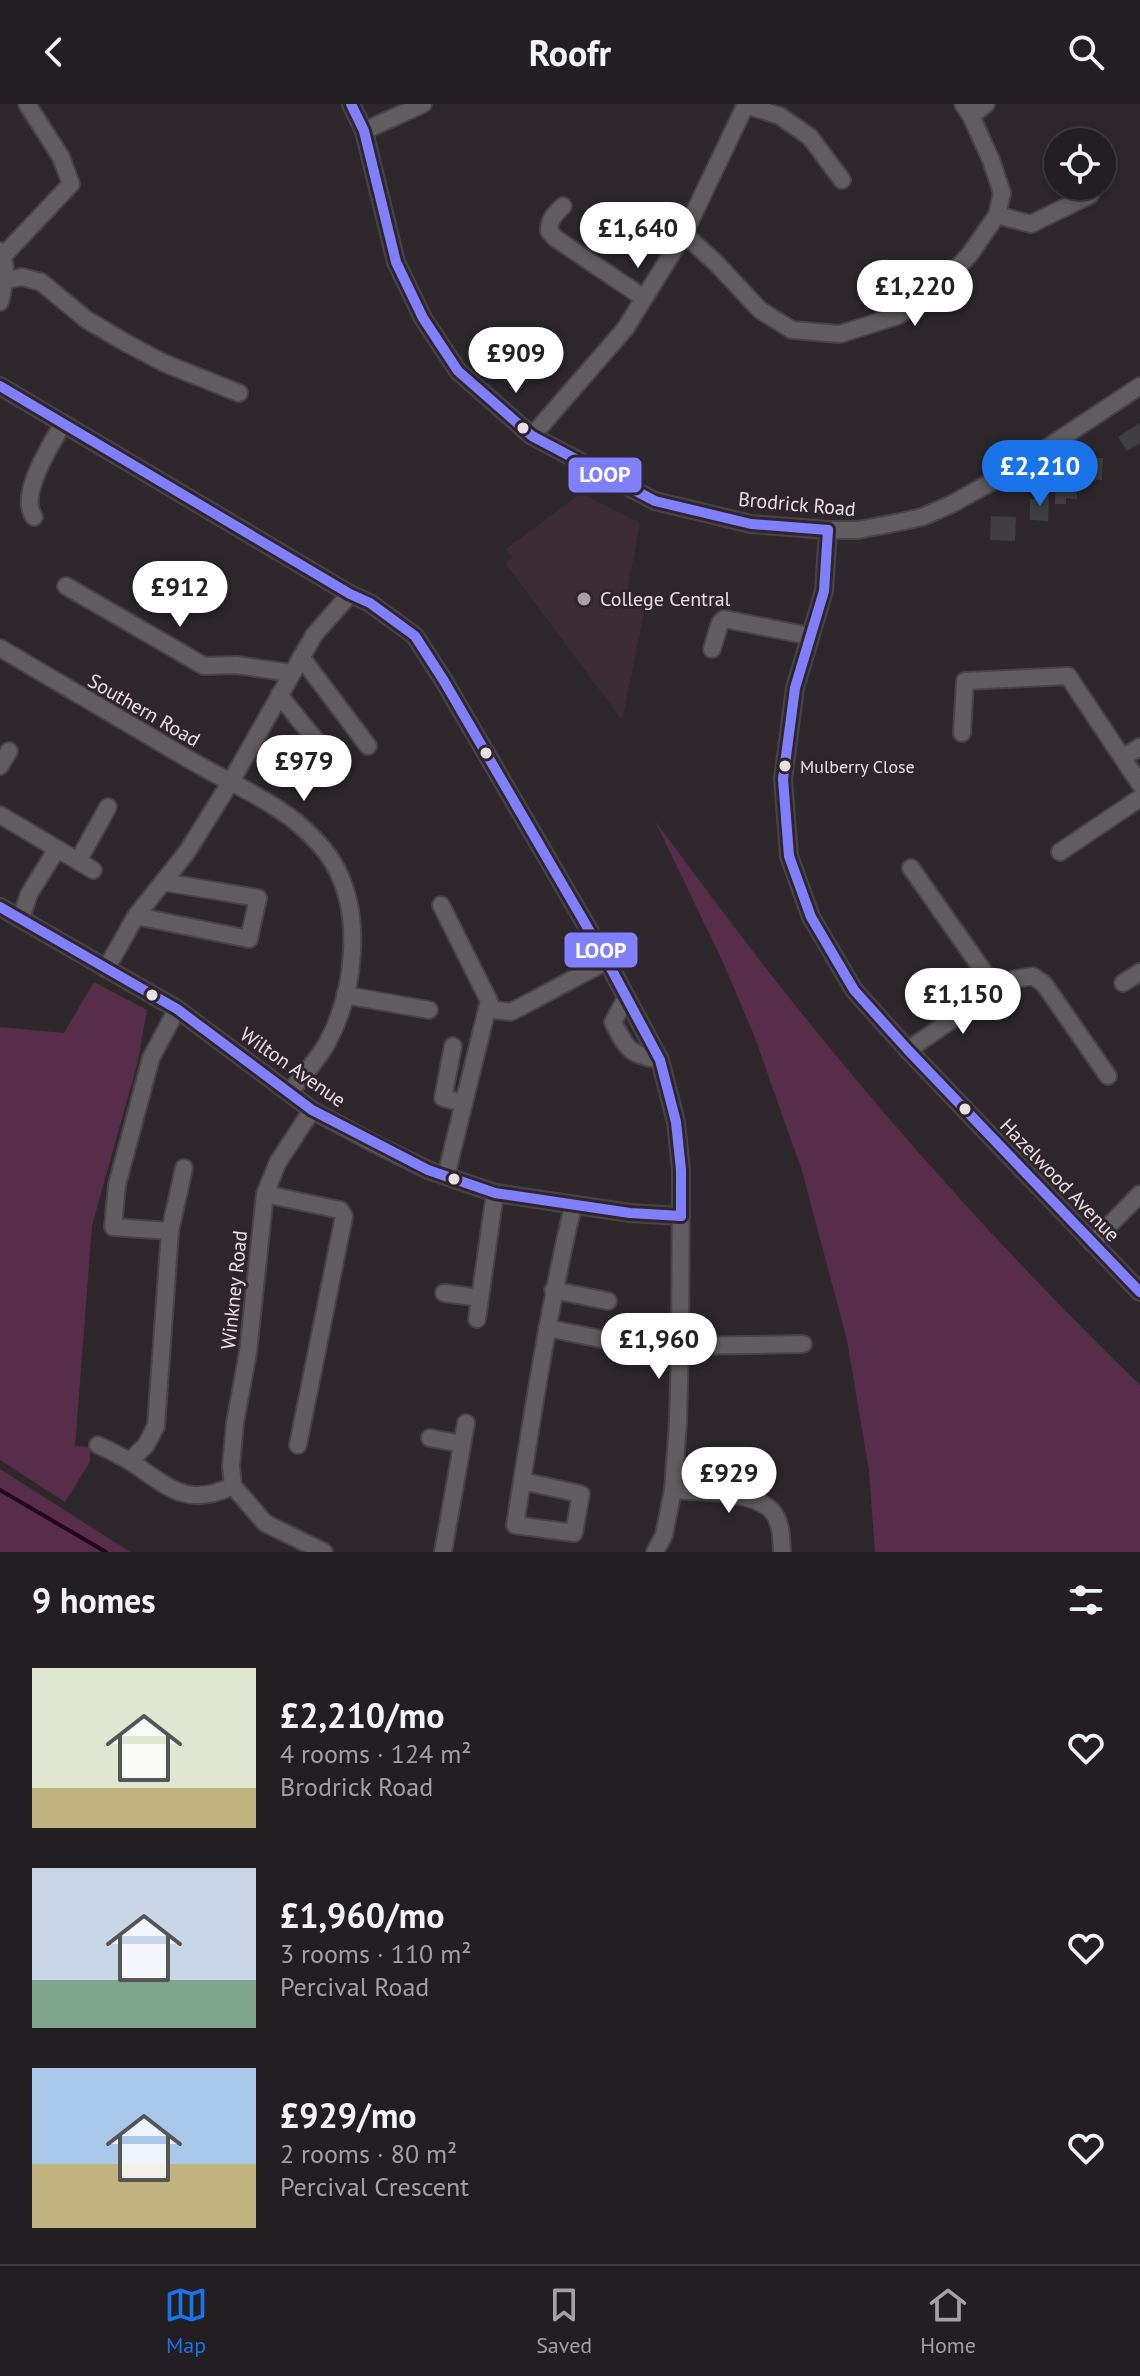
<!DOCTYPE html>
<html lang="en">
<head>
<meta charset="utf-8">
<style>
  body { margin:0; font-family:"PT Sans",sans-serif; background:#2a272a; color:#f1f3f6; height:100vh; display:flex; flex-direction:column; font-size:30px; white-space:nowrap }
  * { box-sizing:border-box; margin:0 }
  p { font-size:26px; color:#a2a2a5 }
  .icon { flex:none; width:44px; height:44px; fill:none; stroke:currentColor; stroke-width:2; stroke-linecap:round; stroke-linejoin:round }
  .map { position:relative; height:1448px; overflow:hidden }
  .drawer { display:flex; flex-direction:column; background:#221e21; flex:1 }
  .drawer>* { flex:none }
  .tools { position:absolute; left:1044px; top:24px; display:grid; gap:16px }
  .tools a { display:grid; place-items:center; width:72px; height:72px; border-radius:50%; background:#221e21; box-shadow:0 4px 12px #0003,0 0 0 2px #3f3c3f; font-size:40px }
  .price { position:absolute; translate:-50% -68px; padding:0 18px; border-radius:28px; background:#fff; color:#222; font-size:26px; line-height:52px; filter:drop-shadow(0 2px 4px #0008) }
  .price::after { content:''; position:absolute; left:50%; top:48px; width:24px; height:18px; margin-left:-12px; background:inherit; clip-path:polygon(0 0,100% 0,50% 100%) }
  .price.active { background:#1a73e8; color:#fff }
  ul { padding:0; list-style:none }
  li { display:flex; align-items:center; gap:24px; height:200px; padding:0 32px }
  li span { display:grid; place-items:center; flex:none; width:224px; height:160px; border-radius:0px; color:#555 }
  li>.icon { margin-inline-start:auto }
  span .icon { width:96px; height:96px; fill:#fffc; stroke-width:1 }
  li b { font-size:34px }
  h2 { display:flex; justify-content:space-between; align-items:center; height:96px; padding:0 32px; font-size:34px }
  header { display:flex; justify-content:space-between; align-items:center; height:104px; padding:0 32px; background:#221e21; font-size:36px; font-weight:600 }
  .dock { display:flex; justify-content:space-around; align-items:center; height:112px; border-top:2px solid #3f3c3f; background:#221e21; font-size:22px; color:#a2a2a5 }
  .dock a { display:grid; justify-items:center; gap:4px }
  .dock .active { color:#1a73e8 }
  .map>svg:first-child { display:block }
</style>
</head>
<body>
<header><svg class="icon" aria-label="back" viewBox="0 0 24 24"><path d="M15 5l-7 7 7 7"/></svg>Roofr<svg class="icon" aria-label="search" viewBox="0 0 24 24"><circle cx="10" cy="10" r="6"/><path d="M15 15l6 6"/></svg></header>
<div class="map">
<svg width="1140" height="1448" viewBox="0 0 1140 1448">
  <rect width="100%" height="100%" fill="#2e282c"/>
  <path fill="#3d2c36" d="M581,389L640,419L627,488L645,503L622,616L505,459L512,453L506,445Z"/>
  <g fill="#582d49">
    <path d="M655,717C694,769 732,821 772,872C885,1016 1008,1153 1140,1281V1448H875L869,1367L847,1236L802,1067L754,931L722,856Z"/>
    <path d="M94,878L147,906L137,961L92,1121L75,1342L90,1343V1358L65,1398L0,1356V923L64,929Z"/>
    <path d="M0,1365L130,1448H0Z"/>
  </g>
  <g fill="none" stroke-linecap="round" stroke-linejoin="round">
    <path stroke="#23041a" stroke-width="4" d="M0,1386L106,1448"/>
  </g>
  <g fill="#3f3f41">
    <path d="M1140,319V339L1127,347L1118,333Z"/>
    <path d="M1084,354H1103L1102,376L1084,375Z"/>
    <path d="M1056,373H1078L1077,395L1066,394V400H1055Z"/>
    <path d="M1037,391H1049L1048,417L1030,416V395H1037Z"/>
    <path d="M991,412L1016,413L1015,437L990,436Z"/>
  </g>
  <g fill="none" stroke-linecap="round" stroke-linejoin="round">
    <defs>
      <g id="minor">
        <path d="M351,0L364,27L396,158L423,214L458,267L532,332L655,397L751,420L828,426H858L900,418L922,413L952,400L1018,363L1140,282"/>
        <path d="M746,1L780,12L810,33L842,76"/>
        <path d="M971,12L986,0"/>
        <path d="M364,27L423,0"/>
        <path d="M563,102C555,110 549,115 549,127L555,134L644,194"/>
        <path d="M997,111L1031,120L1090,91"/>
        <path d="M684,130L716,159L760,206L792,226L840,230L897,212L933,190L970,150L997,111L1002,89L991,56L971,12L963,0"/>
        <path d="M0,147C9,163 4,181 0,198"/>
        <path d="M3,152L71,80L61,53L27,0"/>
        <path d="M6,176L22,173L41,178L87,216L128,240L164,259L239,289"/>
        <path d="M0,282L350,490L370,499L415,532L444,577L607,857L660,956L676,1018L681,1066L680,1242L678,1318L673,1386L664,1431L655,1448"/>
        <path d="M532,332L625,225L684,130L746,0"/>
        <path d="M34,413C18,390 51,342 63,319"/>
        <path d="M828,426L824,487L795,584L783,675L789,752L811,813L854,886L908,946L1140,1188"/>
        <path d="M66,482L204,562L236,561L291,569"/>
        <path d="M0,544C63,581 126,618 190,656C224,676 263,692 295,717C308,728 323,742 332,757C364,808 355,888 327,939C318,956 302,972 290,988"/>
        <path d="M712,545L720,519L724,515L810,532"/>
        <path d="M301,553L368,642"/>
        <path d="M279,591L327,650"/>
        <path d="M962,629L965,577L1068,572L1140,680"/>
        <path d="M1124,653L1140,643"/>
        <path d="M0,662L9,647"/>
        <path d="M0,711L93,766"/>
        <path d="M1060,748L1140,694"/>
        <path d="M78,757L108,703"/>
        <path d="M911,764L996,885L1015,875L1033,872L1044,880L1108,972"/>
        <path d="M441,801L489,897L446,1072"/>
        <path d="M0,803L177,905L312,1006L375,1040L428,1066L495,1089L630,1109L681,1112"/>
        <path d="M136,812L249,835L258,794L163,778"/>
        <path d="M21,814L29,790L57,745"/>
        <path d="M106,865L136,812L187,748L230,679L314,531L350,490"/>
        <path d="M1123,879L1140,868"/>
        <path d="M345,891L429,906"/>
        <path d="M626,894L613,918C627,946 629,950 660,956"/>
        <path d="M487,905L511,908L607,857"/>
        <path d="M453,942L443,994L464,999"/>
        <path d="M908,946L996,885"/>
        <path d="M265,1090L340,1106L344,1112L298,1341"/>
        <path d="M170,1127L184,1064"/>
        <path d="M1092,1139L1140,1090"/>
        <path d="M553,1186L608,1197"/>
        <path d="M444,1189L480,1194"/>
        <path d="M477,1215L495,1089"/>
        <path d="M547,1224L601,1235"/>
        <path d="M680,1242L803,1240"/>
        <path d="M430,1334L462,1340"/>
        <path d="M98,1341C109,1346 121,1352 131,1358C169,1383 186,1404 233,1382L265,1419L324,1448"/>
        <path d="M130,1357L146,1341L156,1322L170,1127L113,1123L117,1081L151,954L177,905"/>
        <path d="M522,1377L581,1390L574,1429L515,1421C532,1314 548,1207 573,1102"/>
        <path d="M233,1382L231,1362L235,1319L248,1248L265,1090L278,1058L312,1006"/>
        <path d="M673,1386C699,1388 752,1387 771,1406C782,1417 781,1434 782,1448"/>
        <path d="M443,1448L466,1319"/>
      </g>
    </defs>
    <use href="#minor" stroke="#484347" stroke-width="20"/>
    <use href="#minor" stroke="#615d60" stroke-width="16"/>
    <defs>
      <g id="bus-1">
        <path d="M351,0L364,27L396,158L423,214L458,267L532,332L655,397L751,420L828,426"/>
        <path d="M0,282L350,490L370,499L415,532L444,577L607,857L660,956L676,1018L681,1066V1112"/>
        <path d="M828,426L824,487L795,584L783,675L789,752L811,813L854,886L908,946L1140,1188"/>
        <path d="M0,803L177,905L312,1006L428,1066L495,1089L630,1109L681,1112"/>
      </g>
    </defs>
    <use href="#bus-1" stroke="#31252d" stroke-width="16"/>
    <use href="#bus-1" stroke="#8080ff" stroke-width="10"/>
  </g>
  <g fill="#eae1e6" stroke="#31252d" stroke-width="3">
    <circle cx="523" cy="324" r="7"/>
    <circle cx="486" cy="649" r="7"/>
    <circle cx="785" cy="662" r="7"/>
    <circle cx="152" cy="891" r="7"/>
    <circle cx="965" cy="1005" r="7"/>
    <circle cx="454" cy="1075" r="7"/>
  </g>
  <circle fill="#a8a0a5" stroke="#31252d" stroke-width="3" cx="584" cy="495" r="8"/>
  <g text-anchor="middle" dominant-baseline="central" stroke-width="6" stroke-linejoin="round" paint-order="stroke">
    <g font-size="18" fill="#eae1e6" stroke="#31252d" text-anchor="start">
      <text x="800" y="662">Mulberry Close</text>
    </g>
    <g font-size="20" fill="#eae1e6" stroke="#31252d">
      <text transform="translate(797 400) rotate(5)">Brodrick Road</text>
      <text transform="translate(144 606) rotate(30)">Southern Road</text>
      <text transform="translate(293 963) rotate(35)">Wilton Avenue</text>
      <text transform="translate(1060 1076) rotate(46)">Hazelwood Avenue</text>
      <text transform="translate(234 1186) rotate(-84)">Winkney Road</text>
    </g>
    <g font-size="20" fill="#eae1e6" stroke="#31252d" text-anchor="start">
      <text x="600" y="495">College Central</text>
    </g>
  </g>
  <g stroke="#31252d" stroke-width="3">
    <rect x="567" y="352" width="76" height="38" rx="8" fill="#8080ff"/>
    <rect x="563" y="827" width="76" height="38" rx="8" fill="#8080ff"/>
  </g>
  <g font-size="22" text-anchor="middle" font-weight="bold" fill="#fff">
    <text x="605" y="378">LOOP</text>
    <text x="601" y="854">LOOP</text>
  </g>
</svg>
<div class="tools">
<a><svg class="icon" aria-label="locate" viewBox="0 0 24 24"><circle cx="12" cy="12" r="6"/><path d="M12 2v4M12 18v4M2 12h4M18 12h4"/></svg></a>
</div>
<b class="price" style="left:638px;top:166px">£1,640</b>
<b class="price" style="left:915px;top:224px">£1,220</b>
<b class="price" style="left:516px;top:291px">£909</b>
<b class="price active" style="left:1040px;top:404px">£2,210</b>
<b class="price" style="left:180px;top:525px">£912</b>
<b class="price" style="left:304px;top:699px">£979</b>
<b class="price" style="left:963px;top:932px">£1,150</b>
<b class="price" style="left:659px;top:1277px">£1,960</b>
<b class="price" style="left:729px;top:1411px">£929</b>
</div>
<section class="drawer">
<h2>9 homes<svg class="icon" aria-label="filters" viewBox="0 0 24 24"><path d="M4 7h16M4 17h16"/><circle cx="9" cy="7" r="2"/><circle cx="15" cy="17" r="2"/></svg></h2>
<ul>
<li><span style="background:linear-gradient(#dfe7d0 75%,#c2b280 0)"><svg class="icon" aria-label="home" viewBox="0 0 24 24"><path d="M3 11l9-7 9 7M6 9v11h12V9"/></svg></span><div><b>£2,210/mo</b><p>4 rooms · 124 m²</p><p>Brodrick Road</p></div><svg class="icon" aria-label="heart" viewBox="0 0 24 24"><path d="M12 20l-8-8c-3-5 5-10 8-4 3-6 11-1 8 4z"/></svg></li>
<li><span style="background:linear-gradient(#c9d6e8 70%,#7fa58c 0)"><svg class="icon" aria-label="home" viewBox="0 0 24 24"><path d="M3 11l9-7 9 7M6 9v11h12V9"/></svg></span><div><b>£1,960/mo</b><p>3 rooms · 110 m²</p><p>Percival Road</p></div><svg class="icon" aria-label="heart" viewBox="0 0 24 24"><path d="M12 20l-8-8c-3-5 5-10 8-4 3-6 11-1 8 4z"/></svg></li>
<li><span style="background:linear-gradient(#a9c7e8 60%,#c2b280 0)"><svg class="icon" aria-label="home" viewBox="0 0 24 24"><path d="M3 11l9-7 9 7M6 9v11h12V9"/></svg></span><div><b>£929/mo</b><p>2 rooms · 80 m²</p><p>Percival Crescent</p></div><svg class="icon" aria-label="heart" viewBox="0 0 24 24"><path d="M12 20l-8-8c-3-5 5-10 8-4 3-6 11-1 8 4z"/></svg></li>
</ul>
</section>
<nav class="dock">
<a class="active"><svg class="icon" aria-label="map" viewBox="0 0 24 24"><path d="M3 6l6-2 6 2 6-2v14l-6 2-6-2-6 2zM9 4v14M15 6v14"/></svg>Map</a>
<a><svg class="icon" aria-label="saved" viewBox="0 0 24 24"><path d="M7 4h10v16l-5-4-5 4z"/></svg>Saved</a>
<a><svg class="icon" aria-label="home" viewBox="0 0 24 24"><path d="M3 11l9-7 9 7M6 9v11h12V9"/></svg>Home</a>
</nav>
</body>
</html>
